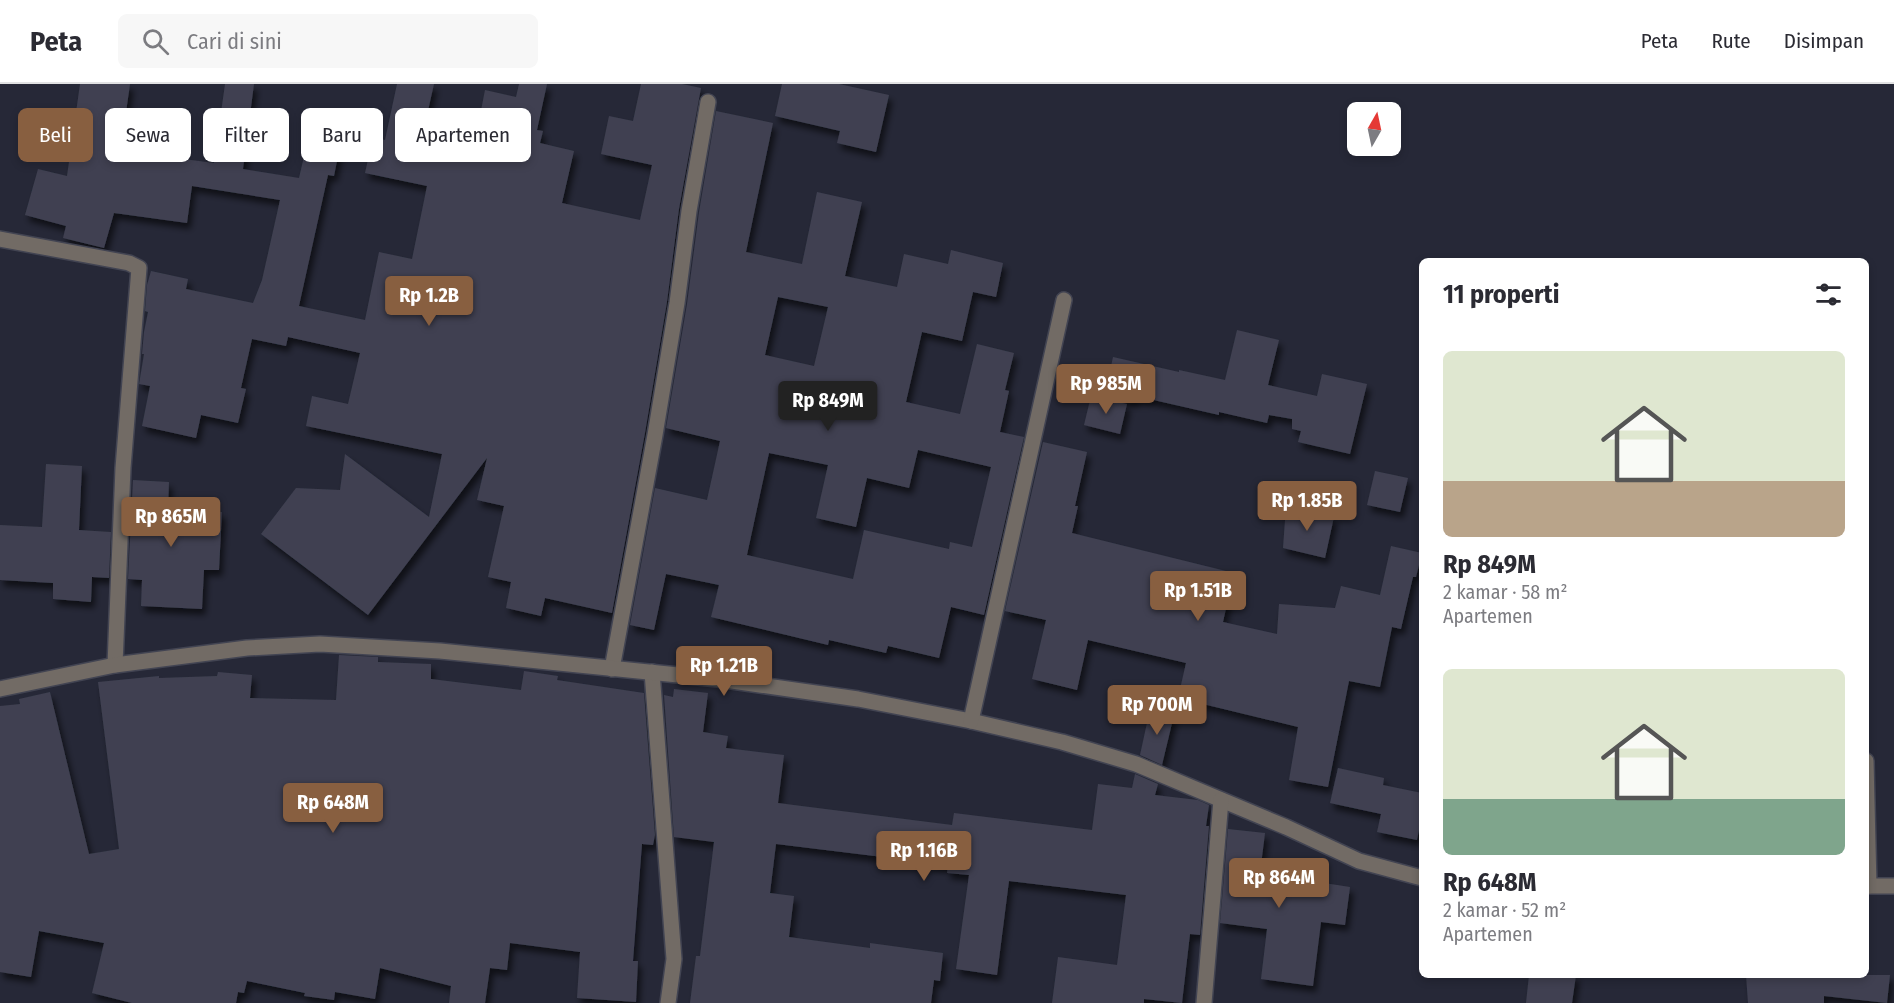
<!DOCTYPE html>
<html lang="id">
<head>
<meta charset="utf-8">
<style>
  body { margin:0; font-family:"Fira Sans Condensed",sans-serif; background:#f7f7f7; color:#2b2b33; height:100vh; display:flex; flex-direction:column; font-size:22px; white-space:nowrap }
  * { box-sizing:border-box; margin:0 }
  p { font-size:20px; color:#7c7c81 }
  .icon { flex:none; width:33px; height:33px; fill:none; stroke:currentColor; stroke-width:2; stroke-linecap:round; stroke-linejoin:round }
  .map { position:relative; flex:1; overflow:hidden }
  .panel { position:absolute; left:1419px; top:174px; width:450px; height:720px; display:flex; flex-direction:column; background:#fff; border-radius:9px; box-shadow:0 3px 9px #0003 }
  .panel>* { flex:none }
  .guide { position:absolute; left:18px; top:24px; width:570px; height:54px; display:flex; gap:12px }
  .needle { width:39px; rotate:9deg }
  .tools { position:absolute; left:1347px; top:18px; display:grid; gap:12px }
  .tools a { display:grid; place-items:center; width:54px; height:54px; border-radius:9px; background:#fff; box-shadow:0 3px 9px #0003; font-size:30px }
  .price { position:absolute; translate:-50% -51px; padding:0 14px; border-radius:6px; background:#885f40; color:#fff; font-size:20px; line-height:39px; filter:drop-shadow(0 2px 3px #0008) }
  .price::after { content:''; position:absolute; left:50%; top:36px; width:18px; height:14px; margin-left:-9px; background:inherit; clip-path:polygon(0 0,100% 0,50% 100%) }
  .price.on { background:#222; color:#fff }
  ul { padding:0; list-style:none }
  li { display:grid; align-content:center; gap:12px; height:318px; padding:0 24px }
  li span { display:grid; place-items:center; height:186px; border-radius:9px; color:#555 }
  li>.icon { margin-inline-start:auto }
  span .icon { width:108px; height:108px; fill:#fffc; stroke-width:1 }
  li b { font-size:26px }
  h2 { display:flex; justify-content:space-between; align-items:center; height:72px; padding:0 24px; font-size:26px }
  .tag { padding:0 21px; border-radius:9px; background:#fff; box-shadow:0 3px 9px #0003; font-size:21px; line-height:54px }
  .tag.on { background:#885f40; color:#fff }
  header { display:flex; align-items:center; gap:36px; box-sizing:border-box; height:84px; padding:0 30px; background:#fff; border-bottom:2px solid #e1e1e2 }
  header strong { font-size:28px }
  nav { display:flex; gap:33px; margin-inline-start:auto; font-size:21px }
  .search { width:420px; height:54px; background:#f7f7f7; display:flex; align-items:center; gap:15px; box-sizing:border-box; padding:0 21px; border-radius:9px; color:#7c7c81; font-size:22px }
  .map>svg:first-child { display:block }
</style>
</head>
<body>
<header>
<strong>Peta</strong>
<div class="search"><svg class="icon" aria-label="search" viewBox="0 0 24 24"><circle cx="10" cy="10" r="6"/><path d="M15 15l6 6"/></svg>Cari di sini</div>
<nav><a>Peta</a><a>Rute</a><a>Disimpan</a></nav>
</header>
<div class="map">
<svg width="1894" height="919" viewBox="0 0 1894 919">
  <defs>
    <filter id="shadow"><feDropShadow dx="3.5" dy="6" stdDeviation="3" flood-color="#0009"/></filter>
  </defs>
  <rect width="100%" height="100%" fill="#262837"/>
  <g fill="#3f4151" fill-rule="evenodd" filter="url(#shadow)">
    <path d="M80,0H130L121,64L146,70L214,79L225,0H254L243,85L299,94L308,55L340,62L334,92L328,91L299,222L365,236L379,168L412,175L427,102L365,89L373,53L385,56L397,0H434L427,31L478,42L485,6L516,13L519,0H547L537,46L543,47L540,59L574,67L562,119L640,136L652,81L601,70L609,32L633,37L641,0H682L701,4L679,125L667,218L645,349L612,529L545,514L541,532L506,524L511,498L488,493L504,422L477,416L487,374L368,531L261,450L296,404L340,406L345,370L429,433L442,370L306,342L312,312L348,320L360,269L288,253L286,262L252,255L241,304L246,305L238,339L201,331L196,354L142,342L150,302L139,300L144,270H142L144,248L148,228L145,227L147,201L151,187L188,195L186,205L253,219L262,196L280,116L192,102L187,139L114,129L104,164L63,154L66,142L25,131L38,85L67,92Z"/>
    <path d="M782,0H839L889,11L876,68L837,59L840,47L775,32Z"/>
    <path d="M716,27L773,39L746,168L802,180L817,108L862,118L845,192L897,203L904,170L948,180L951,166L1003,179L996,213L973,208L962,257L922,248L906,318L960,330L977,260L1014,269L1005,306L1009,307L1000,348L1024,353L984,531L951,523L939,574L888,562L886,569L829,556L828,561L711,533L719,501L666,490L654,546L630,541L655,404L707,416L720,357L666,344L687,220L699,128ZM778,213L828,223L814,282L765,271ZM918,366L991,383L972,463L950,458L949,465L864,446L853,495L747,471L769,369L828,381L816,434L856,443L867,394L909,404Z"/>
    <path d="M1237,246L1279,256L1268,301L1317,312L1322,290L1367,300L1350,370L1298,358L1301,347L1292,345V335L1269,331L1267,339L1219,328V331L1136,312L1135,317L1105,310L1113,273L1179,288V286L1225,296Z"/>
    <path d="M1091,312L1127,320L1120,350L1084,341Z"/>
    <path d="M1043,358L1087,368L1075,422H1078L1072,449L1234,489L1223,538L1277,550L1279,520L1335,524L1341,502L1380,511L1391,462L1422,469L1416,493H1413L1401,545L1392,543L1380,603L1349,597L1328,703L1289,696L1298,643L1178,614L1186,579L1088,556L1077,606L1032,595L1046,536L1005,527Z"/>
    <path d="M46,380L82,382L79,446L111,448L109,494L92,493L91,518L53,515V499L0,496V441L42,443Z"/>
    <path d="M1375,387L1408,394L1400,428L1367,421Z"/>
    <path d="M133,396L169,398L168,425L222,428L219,486H204L202,525L141,522L142,496L128,495Z"/>
    <path d="M1286,422L1334,433L1325,474L1283,464Z"/>
    <path d="M339,571L378,573V578L431,580V595L521,606L524,587L558,592L557,596L644,609L655,751L653,761L642,760L633,877H638L636,918L577,914L580,868L510,859L507,886L490,884L485,919H449L451,902L380,884L375,915L335,908L334,916L304,912L305,909L247,897L244,909L238,908L236,919H132L92,909L104,859L39,847L31,893L0,888V622L20,620L19,615L50,608L89,770L119,765L98,598L159,592V594L217,592L218,588L252,591L250,614L336,616Z"/>
    <path d="M674,605L708,609L703,648L728,652L726,664L784,671L778,719L952,741L954,729L1092,746L1098,700L1132,704L1135,690L1158,700L1155,711L1198,716L1209,721L1206,742H1209L1200,851L1190,850L1182,919L1144,915V919H1052L1058,873L1117,881L1126,811L1009,797L997,891L956,885L969,791L947,789L948,781L776,760L770,809L794,812L789,853L870,864V859L943,869L940,897L934,896L931,919H690L696,872H700L714,758L674,753L664,611L673,613Z"/>
    <path d="M1150,625L1174,631L1162,681L1140,671Z"/>
    <path d="M1338,684L1384,694L1383,701L1422,709V731L1417,756L1377,748L1381,730L1330,719Z"/>
    <path d="M1228,745L1265,749L1260,789L1350,803L1345,841L1321,838L1313,902L1261,895L1267,845L1220,839Z"/>
    <path d="M1529,891H1576L1572,919H1526Z"/>
    <path d="M1746,891H1890L1887,919L1824,912V919H1748Z"/>
  </g>
  <g fill="none" stroke-linecap="round" stroke-linejoin="round">
    <defs>
      <g id="minor">
        <path d="M0,155L129,179L139,184L123,384L115,581"/>
        <path d="M612,585L655,351L677,219L689,127L708,18"/>
        <path d="M652,588L674,875L668,919"/>
        <path d="M0,605L115,581L247,564L320,560L440,567L718,595L858,615L971,637L1062,658L1136,680L1286,743L1359,777L1422,794"/>
        <path d="M971,637L1064,216"/>
        <path d="M1866,677L1869,802"/>
        <path d="M1866,802H1894"/>
        <path d="M1204,919L1221,716"/>
      </g>
    </defs>
    <use href="#minor" stroke="#424452" stroke-width="18"/>
    <use href="#minor" stroke="#726b65" stroke-width="15"/>
  </g>
</svg>
<div class="tools">
<a><svg class="needle" viewBox="-14 -14 28 28"><path d="M0-13l5 13h-10z" fill="#e53935"/><path d="M0 13l5-13h-10z" fill="#7c7c81"/></svg></a>
</div>
<b class="price" style="left:429px;top:243px">Rp 1.2B</b>
<b class="price" style="left:1106px;top:331px">Rp 985M</b>
<b class="price on" style="left:828px;top:348px">Rp 849M</b>
<b class="price" style="left:1307px;top:448px">Rp 1.85B</b>
<b class="price" style="left:171px;top:464px">Rp 865M</b>
<b class="price" style="left:1198px;top:538px">Rp 1.51B</b>
<b class="price" style="left:724px;top:613px">Rp 1.21B</b>
<b class="price" style="left:1157px;top:652px">Rp 700M</b>
<b class="price" style="left:333px;top:750px">Rp 648M</b>
<b class="price" style="left:924px;top:798px">Rp 1.16B</b>
<b class="price" style="left:1279px;top:825px">Rp 864M</b>
<div class="guide">
<a class="tag on">Beli</a>
<a class="tag">Sewa</a>
<a class="tag">Filter</a>
<a class="tag">Baru</a>
<a class="tag">Apartemen</a>
</div>
<section class="panel">
<h2>11 properti<svg class="icon" aria-label="filters" viewBox="0 0 24 24"><path d="M4 7h16M4 17h16"/><circle cx="9" cy="7" r="2"/><circle cx="15" cy="17" r="2"/></svg></h2>
<ul>
<li><span style="background:linear-gradient(#dfe7d0 70%,#b9a48a 0)"><svg class="icon" aria-label="home" viewBox="0 0 24 24"><path d="M3 11l9-7 9 7M6 9v11h12V9"/></svg></span><div><b>Rp 849M</b><p>2 kamar · 58 m²</p><p>Apartemen</p></div></li>
<li><span style="background:linear-gradient(#dfe7d0 70%,#7fa58c 0)"><svg class="icon" aria-label="home" viewBox="0 0 24 24"><path d="M3 11l9-7 9 7M6 9v11h12V9"/></svg></span><div><b>Rp 648M</b><p>2 kamar · 52 m²</p><p>Apartemen</p></div></li>
</ul>
</section>
</div>
</body>
</html>
